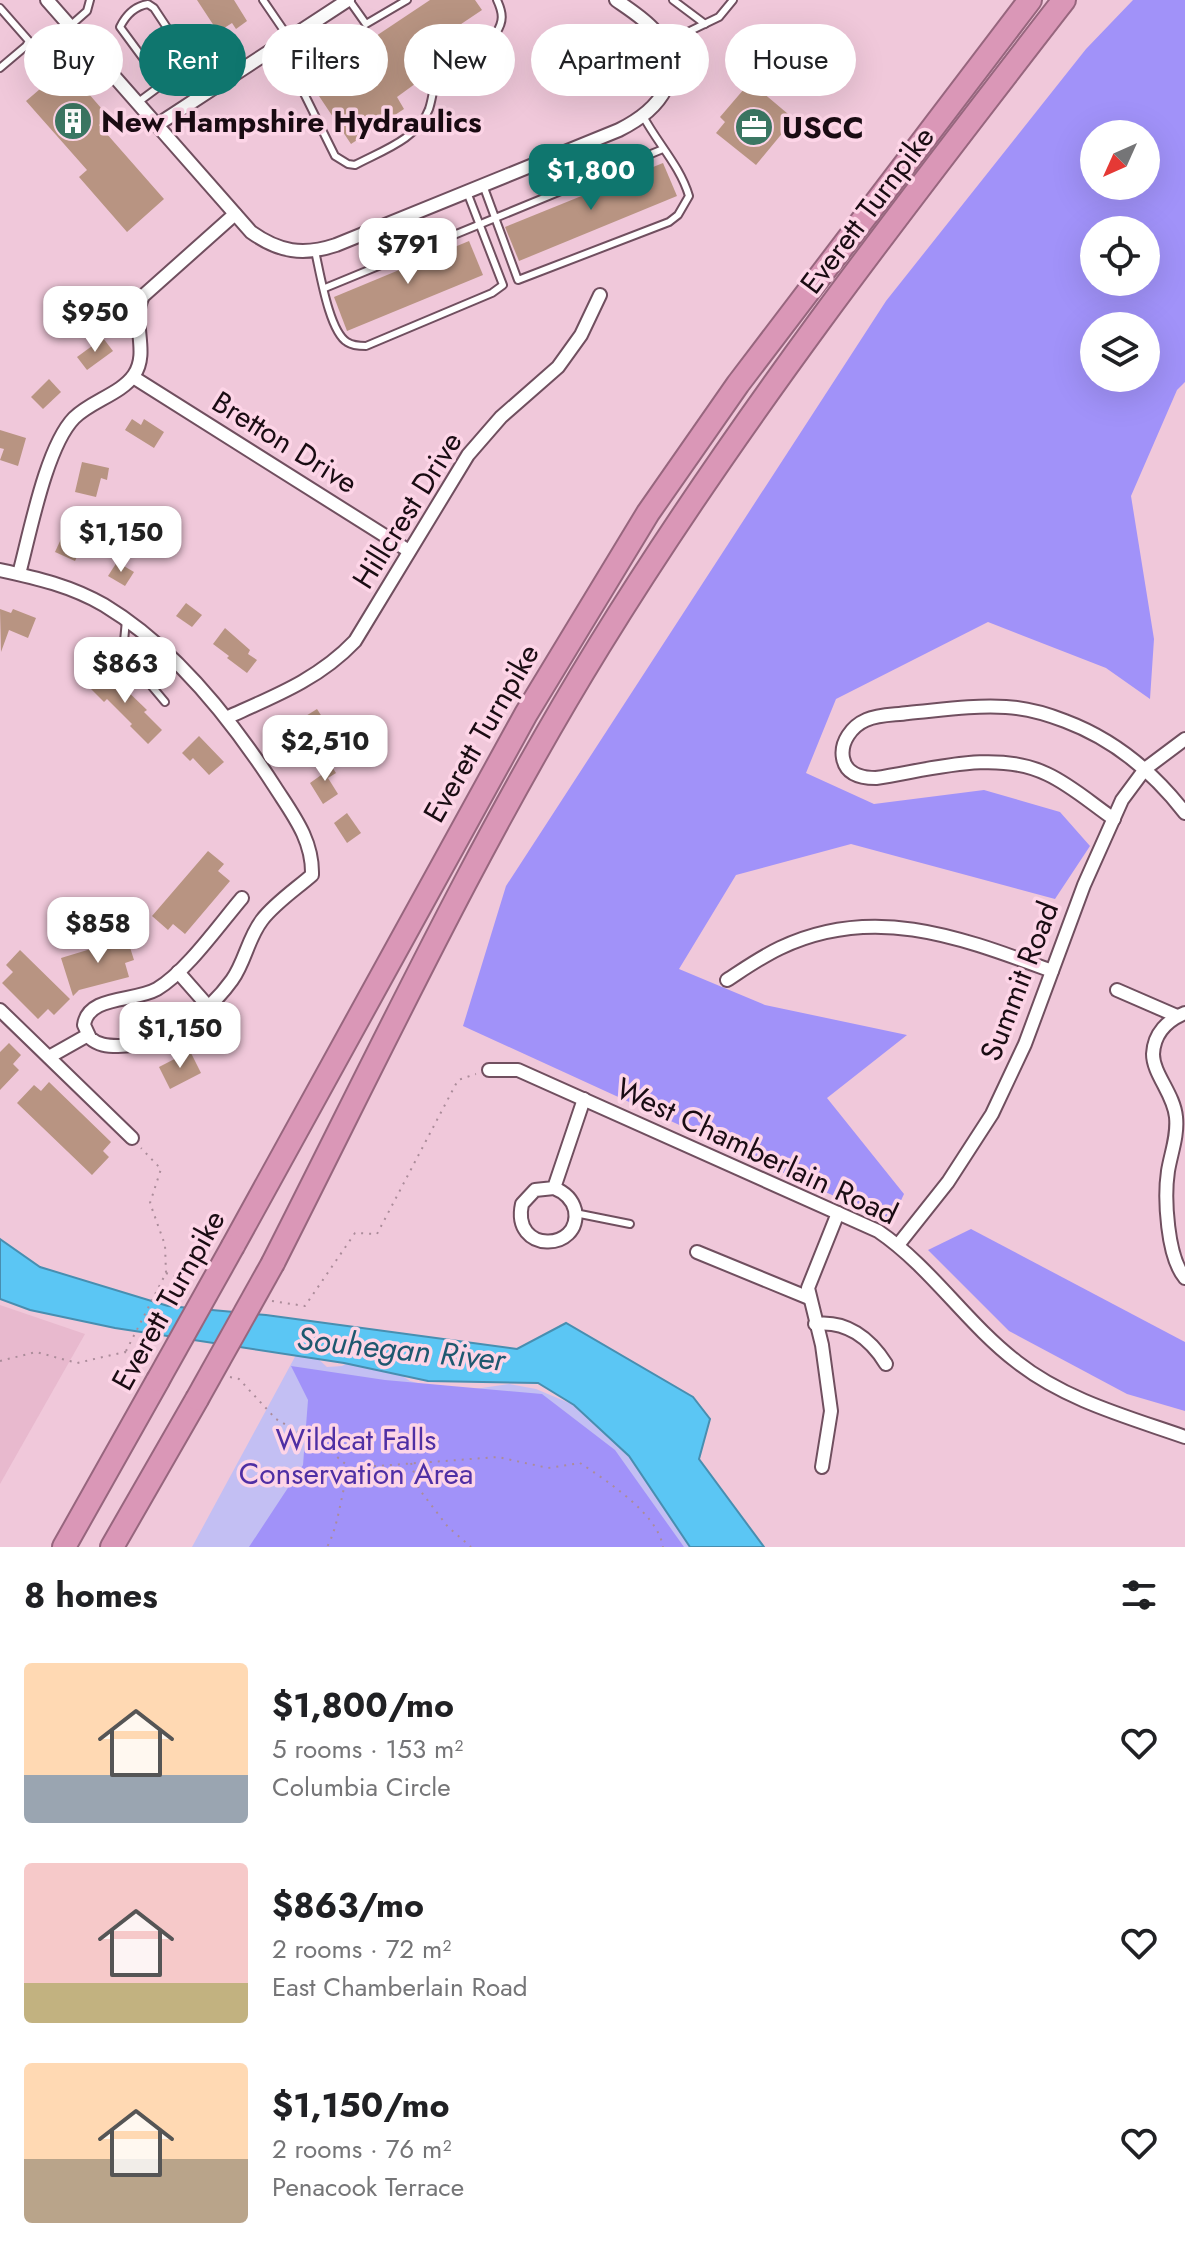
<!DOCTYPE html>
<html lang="en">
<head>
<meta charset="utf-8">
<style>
  body { margin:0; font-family:Jost,sans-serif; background:#f2f2f2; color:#202124; height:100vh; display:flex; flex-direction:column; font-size:30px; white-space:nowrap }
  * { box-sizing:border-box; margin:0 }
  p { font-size:26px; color:#757577 }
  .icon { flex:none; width:44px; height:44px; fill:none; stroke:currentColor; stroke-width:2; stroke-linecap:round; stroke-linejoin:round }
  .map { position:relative; height:1547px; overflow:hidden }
  .panel { display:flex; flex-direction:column; background:#fff; flex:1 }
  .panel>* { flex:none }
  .top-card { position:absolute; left:24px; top:24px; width:1138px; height:72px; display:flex; gap:16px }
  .needle { width:52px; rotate:225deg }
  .fabs { position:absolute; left:1080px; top:120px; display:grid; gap:16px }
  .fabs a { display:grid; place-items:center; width:80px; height:80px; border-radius:50%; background:#fff; box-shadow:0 8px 32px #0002; font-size:40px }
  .price { position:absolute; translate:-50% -68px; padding:0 18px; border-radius:16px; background:#fff; color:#222; font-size:26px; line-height:52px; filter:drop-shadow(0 2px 4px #0008) }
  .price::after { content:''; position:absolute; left:50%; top:48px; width:24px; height:18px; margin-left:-12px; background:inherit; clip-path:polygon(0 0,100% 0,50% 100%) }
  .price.on { background:#0f766e; color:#fff }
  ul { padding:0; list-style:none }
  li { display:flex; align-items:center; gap:24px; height:200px; padding:0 24px }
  li span { display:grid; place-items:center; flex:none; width:224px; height:160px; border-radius:8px; color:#555 }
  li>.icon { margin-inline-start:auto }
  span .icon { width:96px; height:96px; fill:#fffc; stroke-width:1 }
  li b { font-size:34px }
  h2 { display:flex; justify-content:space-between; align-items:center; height:96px; padding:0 24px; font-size:34px }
  .chip { padding:0 28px; border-radius:36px; background:#fff; box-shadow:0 8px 32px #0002; font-size:28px; line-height:72px }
  .chip.on { background:#0f766e; color:#fff }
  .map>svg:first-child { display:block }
</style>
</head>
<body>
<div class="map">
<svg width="1185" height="1547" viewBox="0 0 1185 1547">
  <rect width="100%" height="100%" fill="#f0c8da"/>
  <path fill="#e8b9ce" d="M0,1305L85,1334L0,1484Z"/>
  <path fill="#c3bff3" d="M297,1353L316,1357L327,1367L342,1366L351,1361L398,1373L410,1381L433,1387L461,1391L509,1384L536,1389L574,1405L605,1427L709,1547H192Z"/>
  <g fill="#a192f9" fill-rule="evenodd">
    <path d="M1133,0H1185V382L1177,390L1131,496L1154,639L1150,699L1106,668L988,622L836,699L806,773L874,804L984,790L1060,812L1090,846L1055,899L851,844L736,875L679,969L765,1005L907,1035L827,1098L904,1194L891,1222L463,1026L506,886L886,301L1086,49ZM1094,134H1146V186H1094ZM1094,230H1146V282H1094ZM1094,326H1146V378H1094Z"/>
    <path d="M971,1229L1185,1342V1411L1127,1394L1009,1331L928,1250Z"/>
    <path d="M291,1366L385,1380L542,1394L615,1450L684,1547H249L303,1465L308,1400Z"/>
  </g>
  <path fill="#5bc6f4" stroke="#488eb0" stroke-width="2" d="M0,1239L40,1267L168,1306L266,1315L517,1349L566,1323L693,1397L710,1419L699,1459L764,1547H690L629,1456L574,1405L538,1383L428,1381L344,1363L115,1328L30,1310L0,1299Z"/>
  <g fill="#b89482">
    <path d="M197,0H234L247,21L236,29L232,23L218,32Z"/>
    <path d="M430,0H475L482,10L406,61L419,81L397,97L404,109L351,144L309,81L330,67L322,55L356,32L364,44Z"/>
    <path d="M54,77L71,95L82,86L108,116L99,125L164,199L127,232L79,177L87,170L26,101Z"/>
    <path d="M750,82L794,119L756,165L716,133L725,122L720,117Z"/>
    <path d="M663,163L677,196L519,261L505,227Z"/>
    <path d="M469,241L483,275L347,331L334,297Z"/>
    <path d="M103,338L113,351L87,370L77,357Z"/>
    <path d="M49,379L61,392L43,409L31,397Z"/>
    <path d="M132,419L141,425L144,419L164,432L154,448L125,430Z"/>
    <path d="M0,430L26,438L18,466L0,460L4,449L0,448Z"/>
    <path d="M82,462L109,468L107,480L101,478L96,497L75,492Z"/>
    <path d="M67,526L87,535L75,561L55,552Z"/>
    <path d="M117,562L134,572L125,586L108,576Z"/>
    <path d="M186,603L202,615L192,627L176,616Z"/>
    <path d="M0,609L11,613L13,609L36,618L28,638L9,630L1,652Z"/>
    <path d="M225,628L250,650L248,654L257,660L247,673L227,658L229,656L213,644Z"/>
    <path d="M100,669L117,686L119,683L147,710L144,712L162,730L148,744L130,726L132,724L107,699L104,702L86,684Z"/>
    <path d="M317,709L326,723L309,733L301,719Z"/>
    <path d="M199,736L224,762L209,775L193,758L190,761L182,753Z"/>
    <path d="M327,759L336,773L328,778L338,794L323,804L310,783L324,773L319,765Z"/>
    <path d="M347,813L361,833L347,843L334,823Z"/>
    <path d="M208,851L224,864L218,871L230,881L185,934L173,924L168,930L152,916Z"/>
    <path d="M127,938L134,960L125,963L129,977L79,990L73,996L61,958Z"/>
    <path d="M20,950L70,999L54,1015L48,1009L38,1019L2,983L13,972L6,965Z"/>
    <path d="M9,1043L21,1055L13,1064L19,1070L0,1090V1052Z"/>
    <path d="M190,1051L201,1073L170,1089L159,1067Z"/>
    <path d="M49,1082L111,1142L103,1151L109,1157L92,1175L17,1103L34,1085L41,1091Z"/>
  </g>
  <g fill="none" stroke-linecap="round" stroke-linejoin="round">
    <defs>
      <g id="service">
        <path d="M263,0L289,38"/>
        <path d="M349,0L366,24L407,0"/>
        <path d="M673,0L705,24"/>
        <path d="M0,8L29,41L26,46L0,68"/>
        <path d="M70,26L87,11L90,0"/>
        <path d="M663,44L719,17L733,0"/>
        <path d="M280,45L335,156L348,164L355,165C381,151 418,139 429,109C433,97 434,83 437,71L496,33C504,21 503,13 497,0"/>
        <path d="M137,103L187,66V58L154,8L148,4C135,6 126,15 120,27L162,84"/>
        <path d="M483,185L518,280L669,222L678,215L689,196C680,166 658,144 643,116"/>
        <path d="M315,251C320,272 329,331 347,342C353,346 360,346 366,346L492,293L503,285L467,192"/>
        <path d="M325,288L663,149"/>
        <path d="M126,620L123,652L165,702"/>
        <path d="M575,1213L630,1224"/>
      </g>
      <g id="minor">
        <path d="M47,0L251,232C279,252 303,256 336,245L619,130C659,110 690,75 655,31C645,19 629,9 616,0"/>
        <path d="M157,125L348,0"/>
        <path d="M133,377L409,551"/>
        <path d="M0,570C37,578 71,586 104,605C174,647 231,719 275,787C293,815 313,840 312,875C296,889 275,903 262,920C248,938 245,962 232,980C206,1016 163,1046 118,1046C107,1046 98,1045 90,1038L84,1025C88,995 134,1002 157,989C186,972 219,925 242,898"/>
        <path d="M19,574C30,533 46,447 74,418C91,401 121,394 134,375C150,352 130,321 143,296L235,214"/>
        <path d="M228,717C275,696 319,679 355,641L468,455L501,417L558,367L581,335L600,295"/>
        <path d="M1114,819C1092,804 1071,785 1047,774C995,749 930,770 876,778C862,778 846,775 843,758C840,742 852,726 866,720C879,714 895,715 908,713C941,710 973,705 1006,707C1026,708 1047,714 1065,721C1113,739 1154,773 1185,813"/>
        <path d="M178,972L207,1005"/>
        <path d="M727,980C744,969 761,957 780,948C874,903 962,938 1052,971"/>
        <path d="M1117,990L1177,1016"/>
        <path d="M0,1010L132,1138"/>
        <path d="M1185,1013C1168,1020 1154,1033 1153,1054C1153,1074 1174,1094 1176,1117C1178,1136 1171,1153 1168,1171C1164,1198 1167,1257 1185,1278"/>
        <path d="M49,1057L88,1035"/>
        <path d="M489,1070H518L878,1231C931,1267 966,1323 1017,1362C1065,1400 1128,1417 1185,1437"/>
        <path d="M554,1188C564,1192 572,1198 575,1210C582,1252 511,1254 522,1204L535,1190L554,1188L584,1099"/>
        <path d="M898,1245L948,1182L992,1114L1025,1044L1084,885L1122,800L1145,769L1185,739"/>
        <path d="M697,1252L809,1298"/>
        <path d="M815,1324C846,1320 870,1338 886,1364"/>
        <path d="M822,1467L831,1411L822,1345L808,1288L838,1213"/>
      </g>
      <g id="motorway">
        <path d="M233,1246L526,714L648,513L738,384L1030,0"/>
        <path d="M273,1263C378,1056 477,844 599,646C738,420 902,209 1064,0"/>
        <path d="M64,1547L158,1380"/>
        <path d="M112,1547L197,1399"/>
      </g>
    </defs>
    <use href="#service" stroke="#704f5f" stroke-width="10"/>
    <use href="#minor" stroke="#704f5f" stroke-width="16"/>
    <use href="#motorway" stroke="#97667e" stroke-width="26"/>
    <g stroke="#ab8c9a" stroke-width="2" stroke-dasharray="2 6" stroke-linecap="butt">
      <path d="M166,1273L192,1284"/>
      <path d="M272,1301L305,1306L355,1233L377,1234L458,1080L476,1074"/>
      <path d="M126,1351L166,1273L165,1245L150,1203L161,1169L141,1148"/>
      <path d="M0,1361L36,1352L77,1363L125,1352L150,1357"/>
      <path d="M230,1377L239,1379L276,1419L329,1450L350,1468C340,1494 340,1523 327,1547"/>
      <path d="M411,1463L419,1489L448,1527L471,1547"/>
      <path d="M350,1468L498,1457L548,1468L580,1463C607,1481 658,1514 663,1547"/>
    </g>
    <use href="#service" stroke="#fff" stroke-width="6"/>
    <use href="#minor" stroke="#fff" stroke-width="12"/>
    <use href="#motorway" stroke="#da97b7" stroke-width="22"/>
    <defs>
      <g id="motorway-bridge">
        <path d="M158,1380L233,1246"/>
        <path d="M197,1399L273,1263"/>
      </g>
    </defs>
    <use href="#motorway-bridge" stroke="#97667e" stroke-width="26" stroke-linecap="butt"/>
    <use href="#motorway-bridge" stroke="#da97b7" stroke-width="22"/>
  </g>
  <defs>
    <symbol id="building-disc" viewBox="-11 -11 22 22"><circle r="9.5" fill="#3b7763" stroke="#fdd5e7"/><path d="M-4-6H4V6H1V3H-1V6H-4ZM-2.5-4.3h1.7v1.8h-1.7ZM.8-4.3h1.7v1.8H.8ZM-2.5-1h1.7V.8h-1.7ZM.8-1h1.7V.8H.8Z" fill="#fff"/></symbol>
    <symbol id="office-disc" viewBox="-11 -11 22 22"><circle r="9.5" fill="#3b7763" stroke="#fdd5e7"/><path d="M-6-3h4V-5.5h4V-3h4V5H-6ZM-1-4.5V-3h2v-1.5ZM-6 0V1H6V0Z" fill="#fff"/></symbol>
  </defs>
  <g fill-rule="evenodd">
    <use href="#building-disc" x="51" y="99" width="44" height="44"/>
    <use href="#office-disc" x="732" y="105" width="44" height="44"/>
  </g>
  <g text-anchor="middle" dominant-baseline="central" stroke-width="7" stroke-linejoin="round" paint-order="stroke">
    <g font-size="30" font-weight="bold" fill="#1a0c13" stroke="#fdd5e7" text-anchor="start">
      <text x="101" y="121">New Hampshire Hydraulics</text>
      <text x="782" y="127">USCC</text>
    </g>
    <g font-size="30" fill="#1a0c13" stroke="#fdd5e7">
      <text transform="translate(867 210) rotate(-53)">Everett Turnpike</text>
      <text transform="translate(285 442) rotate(32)">Bretton Drive</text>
      <text transform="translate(407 510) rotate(-58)">Hillcrest Drive</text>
      <text transform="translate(481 733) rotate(-60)">Everett Turnpike</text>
      <text transform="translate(1019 981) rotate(-69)">Summit Road</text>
      <text transform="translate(757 1151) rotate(25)">West Chamberlain Road</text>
      <text transform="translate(168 1300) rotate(-61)">Everett Turnpike</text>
    </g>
    <g font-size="30" fill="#4f2fa4" stroke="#fdd5e7">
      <text x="356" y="1439">Wildcat Falls<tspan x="356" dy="34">Conservation Area</tspan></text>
    </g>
    <g font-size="32" font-style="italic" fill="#1e586f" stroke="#fdd5e7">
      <text transform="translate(401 1349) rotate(6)">Souhegan River</text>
    </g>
  </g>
</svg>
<div class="fabs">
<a><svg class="needle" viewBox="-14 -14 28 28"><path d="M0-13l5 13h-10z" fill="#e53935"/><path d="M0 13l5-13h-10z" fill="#757577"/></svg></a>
<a><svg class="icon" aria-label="locate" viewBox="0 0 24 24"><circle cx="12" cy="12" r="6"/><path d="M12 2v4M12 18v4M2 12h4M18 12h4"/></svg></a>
<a><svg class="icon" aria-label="layers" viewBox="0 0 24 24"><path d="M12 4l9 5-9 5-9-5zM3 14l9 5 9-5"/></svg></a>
</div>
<b class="price on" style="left:591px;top:212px">$1,800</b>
<b class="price" style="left:408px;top:286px">$791</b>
<b class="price" style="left:95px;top:354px">$950</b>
<b class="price" style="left:121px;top:574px">$1,150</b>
<b class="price" style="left:125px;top:705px">$863</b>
<b class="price" style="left:325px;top:783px">$2,510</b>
<b class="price" style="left:98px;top:965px">$858</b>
<b class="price" style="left:180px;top:1070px">$1,150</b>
<div class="top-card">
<a class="chip">Buy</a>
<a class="chip on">Rent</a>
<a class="chip">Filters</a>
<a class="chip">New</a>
<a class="chip">Apartment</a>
<a class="chip">House</a>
</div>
</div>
<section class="panel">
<h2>8 homes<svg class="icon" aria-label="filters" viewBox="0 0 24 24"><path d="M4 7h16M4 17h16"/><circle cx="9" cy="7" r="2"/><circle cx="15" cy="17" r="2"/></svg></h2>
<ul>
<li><span style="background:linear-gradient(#ffd9b3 70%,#9aa5b1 0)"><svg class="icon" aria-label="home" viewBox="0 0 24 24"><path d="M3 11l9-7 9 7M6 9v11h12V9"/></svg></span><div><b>$1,800/mo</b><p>5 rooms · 153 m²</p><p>Columbia Circle</p></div><svg class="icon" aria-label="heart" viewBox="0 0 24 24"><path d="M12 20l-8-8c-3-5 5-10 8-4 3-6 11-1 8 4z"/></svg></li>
<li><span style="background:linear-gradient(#f6c9c9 75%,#c2b280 0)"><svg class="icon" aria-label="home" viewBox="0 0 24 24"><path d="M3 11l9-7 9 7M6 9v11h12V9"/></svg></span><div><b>$863/mo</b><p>2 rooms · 72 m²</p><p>East Chamberlain Road</p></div><svg class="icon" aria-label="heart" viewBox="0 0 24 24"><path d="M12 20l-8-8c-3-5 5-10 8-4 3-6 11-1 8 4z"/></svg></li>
<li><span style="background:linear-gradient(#ffd9b3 60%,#b9a48a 0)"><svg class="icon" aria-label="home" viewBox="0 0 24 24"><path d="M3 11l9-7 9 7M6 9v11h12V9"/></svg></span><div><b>$1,150/mo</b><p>2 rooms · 76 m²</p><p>Penacook Terrace</p></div><svg class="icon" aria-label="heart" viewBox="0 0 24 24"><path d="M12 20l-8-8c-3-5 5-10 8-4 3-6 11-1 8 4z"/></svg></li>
</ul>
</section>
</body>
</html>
